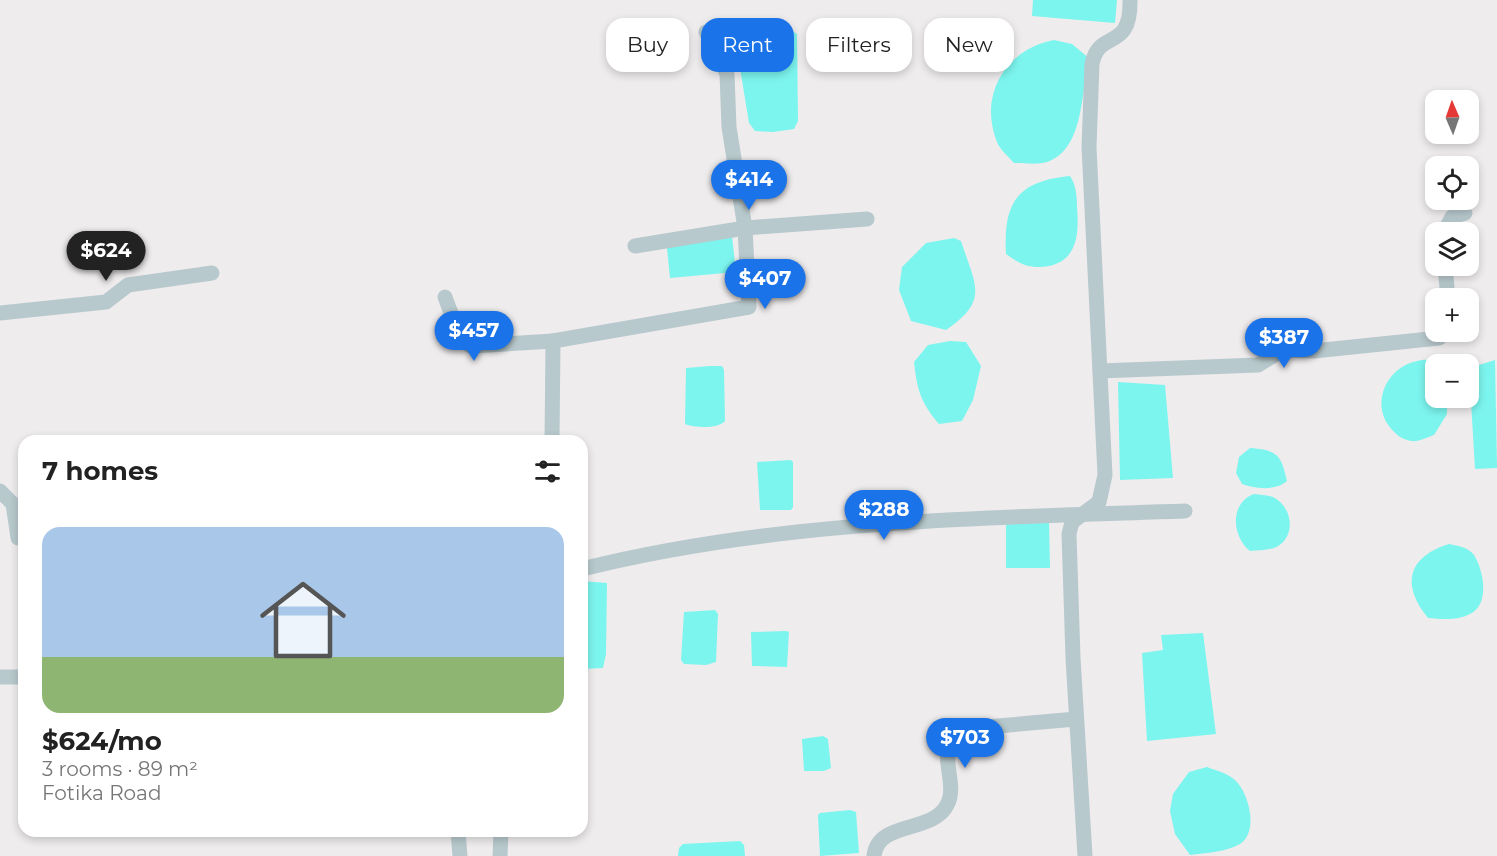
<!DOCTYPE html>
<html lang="en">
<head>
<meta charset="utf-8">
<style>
  body { margin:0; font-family:Montserrat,sans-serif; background:#f2f2f2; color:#222; height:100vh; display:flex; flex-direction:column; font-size:22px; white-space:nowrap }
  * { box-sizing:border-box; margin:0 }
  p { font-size:20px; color:#767676 }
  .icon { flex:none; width:33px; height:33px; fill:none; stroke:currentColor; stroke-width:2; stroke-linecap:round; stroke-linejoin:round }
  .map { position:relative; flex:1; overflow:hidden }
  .sheet { position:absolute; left:18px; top:435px; width:570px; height:402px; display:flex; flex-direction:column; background:#fff; border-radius:18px; box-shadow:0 3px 9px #0003 }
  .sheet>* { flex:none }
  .top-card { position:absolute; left:606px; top:18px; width:570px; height:54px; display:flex; gap:12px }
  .needle { width:39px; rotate:358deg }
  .controls { position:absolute; left:1425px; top:90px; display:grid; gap:12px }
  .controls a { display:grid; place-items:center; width:54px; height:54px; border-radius:12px; background:#fff; box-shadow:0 3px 9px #0003; font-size:30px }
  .price { position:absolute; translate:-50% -51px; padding:0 14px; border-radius:21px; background:#1a73e8; color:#fff; font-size:20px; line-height:39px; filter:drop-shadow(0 2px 3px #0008) }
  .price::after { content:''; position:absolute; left:50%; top:36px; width:18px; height:14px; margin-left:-9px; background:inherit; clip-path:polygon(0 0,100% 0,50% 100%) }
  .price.active { background:#222; color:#fff }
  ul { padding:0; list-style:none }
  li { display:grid; align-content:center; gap:12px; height:318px; padding:0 24px }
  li+li { border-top:2px solid #e0e0e0 }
  li span { display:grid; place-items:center; height:186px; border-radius:18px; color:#555 }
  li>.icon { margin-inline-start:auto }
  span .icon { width:108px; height:108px; fill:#fffc; stroke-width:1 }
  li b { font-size:26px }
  h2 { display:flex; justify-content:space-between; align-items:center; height:72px; padding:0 24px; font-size:26px }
  .chip { padding:0 21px; border-radius:18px; background:#fff; box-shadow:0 3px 9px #0003; font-size:21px; line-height:54px }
  .chip.active { background:#1a73e8; color:#fff }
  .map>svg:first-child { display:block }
</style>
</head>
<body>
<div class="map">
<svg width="1497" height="856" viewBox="0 0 1497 856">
  <rect width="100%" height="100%" fill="#efeced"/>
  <g fill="#7cf5ee">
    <path d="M1033,0H1117L1115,23L1032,16Z"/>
    <path d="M759,28H788L797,34L798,121L794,129L773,132L755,131L749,123L737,50L741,38Z"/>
    <path d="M1054,40L1072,44L1090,59C1080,92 1085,149 1047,162C1038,165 1024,163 1014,163C1009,157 1000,150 997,142C978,95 1006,49 1054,40Z"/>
    <path d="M1070,176C1076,185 1077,196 1077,207C1079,233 1078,260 1049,266C1030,269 1021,265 1006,254C1003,202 1018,181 1070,176Z"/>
    <path d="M732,236L736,272L670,278L667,248Z"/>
    <path d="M954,238L961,241C975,285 990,300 946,330L911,321L899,290L902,267L926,243Z"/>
    <path d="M950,341L966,342L981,366L973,400L962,421L939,424C920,402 917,389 914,362L928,345Z"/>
    <path d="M1436,360L1439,364H1436V398H1447V414L1434,435C1428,437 1418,442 1412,441C1402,440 1395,434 1389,426C1371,402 1387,367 1417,361C1423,359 1430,360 1436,360Z"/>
    <path d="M1495,360L1497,468L1475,469L1469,368Z"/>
    <path d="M710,366H722L724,370L725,421C718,429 695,428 685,424L686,368Z"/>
    <path d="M1118,382L1165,385L1173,478L1120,480Z"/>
    <path d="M1250,448C1278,450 1281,455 1287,481C1275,491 1256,489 1242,484L1236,473L1239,457Z"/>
    <path d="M791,460L793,462V507L791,510H760L757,462Z"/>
    <path d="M1254,494C1260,495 1268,495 1273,497C1290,505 1296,530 1282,543C1274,551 1261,550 1250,551C1232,537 1229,503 1254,494Z"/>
    <path d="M1049,520L1050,568H1006V521Z"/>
    <path d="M1449,544C1458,546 1468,547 1474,555C1484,571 1490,605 1470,614C1457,621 1442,619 1428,618C1401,585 1407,557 1449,544Z"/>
    <path d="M582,581L607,583L606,654L603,668L582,669Z"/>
    <path d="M715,610L718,614L716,662L706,665L684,664L681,660L684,612Z"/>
    <path d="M786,631L789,632L787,667L752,666L751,632Z"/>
    <path d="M1203,633L1216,734L1147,741L1142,653L1163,650L1161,635Z"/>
    <path d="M823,736L828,739L831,768L824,771H804L802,739Z"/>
    <path d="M1207,767C1217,771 1228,773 1236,781C1249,794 1259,832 1240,844C1226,852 1206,853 1190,855L1175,834L1170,811L1173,794L1189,772Z"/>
    <path d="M850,810L856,812L859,853L820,856L818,815L820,813Z"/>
    <path d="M740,841L744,845L745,856H678L679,848L683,844Z"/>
  </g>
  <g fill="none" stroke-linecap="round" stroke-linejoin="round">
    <g stroke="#b8c9cd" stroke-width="15">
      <path d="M1444,232L1452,217L1465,213"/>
      <path d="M635,246L745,228L867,219"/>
      <path d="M1445,266L1448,298"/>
      <path d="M445,297L461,340L471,346L553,341"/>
      <path d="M0,313L106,302L128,285L212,273"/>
      <path d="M1100,371L1258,365L1276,354L1289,350L1314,351L1439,338L1447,332"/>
      <path d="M552,441L553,341L749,307L745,228L729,127L727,74L706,32"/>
      <path d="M0,491L13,504L18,538"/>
      <path d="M582,569C778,520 984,518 1185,511"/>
      <path d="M0,677H24"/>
      <path d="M458,831L460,856"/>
      <path d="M500,856L501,831"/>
      <path d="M874,856C878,820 932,834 947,805C957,787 943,764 949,745L975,739L986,727L1076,719"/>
      <path d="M1085,856L1073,658L1069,534L1072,522L1099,502L1105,475L1089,147L1092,64C1099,28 1131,53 1130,0"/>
    </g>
  </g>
</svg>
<div class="controls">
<a><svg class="needle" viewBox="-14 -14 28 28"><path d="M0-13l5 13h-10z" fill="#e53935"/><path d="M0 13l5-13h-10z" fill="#767676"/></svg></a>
<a><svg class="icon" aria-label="locate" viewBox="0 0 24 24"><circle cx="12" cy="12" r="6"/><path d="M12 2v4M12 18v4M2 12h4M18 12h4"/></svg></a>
<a><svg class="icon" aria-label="layers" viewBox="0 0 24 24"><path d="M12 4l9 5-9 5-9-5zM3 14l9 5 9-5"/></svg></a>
<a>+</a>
<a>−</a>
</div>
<b class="price" style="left:749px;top:211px">$414</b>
<b class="price active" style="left:106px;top:282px">$624</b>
<b class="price" style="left:765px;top:310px">$407</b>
<b class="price" style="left:474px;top:362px">$457</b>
<b class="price" style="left:1284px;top:369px">$387</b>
<b class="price" style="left:884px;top:541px">$288</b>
<b class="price" style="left:965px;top:769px">$703</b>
<div class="top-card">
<a class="chip">Buy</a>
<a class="chip active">Rent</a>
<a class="chip">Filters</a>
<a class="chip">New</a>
</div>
<section class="sheet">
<h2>7 homes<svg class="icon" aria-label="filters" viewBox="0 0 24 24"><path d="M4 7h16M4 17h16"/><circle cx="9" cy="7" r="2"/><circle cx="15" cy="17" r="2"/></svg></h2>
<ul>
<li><span style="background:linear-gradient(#a9c7e8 70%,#8fb573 0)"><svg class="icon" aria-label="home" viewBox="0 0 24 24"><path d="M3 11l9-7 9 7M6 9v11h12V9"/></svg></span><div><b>$624/mo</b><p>3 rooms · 89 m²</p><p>Fotika Road</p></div></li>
</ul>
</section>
</div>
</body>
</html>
